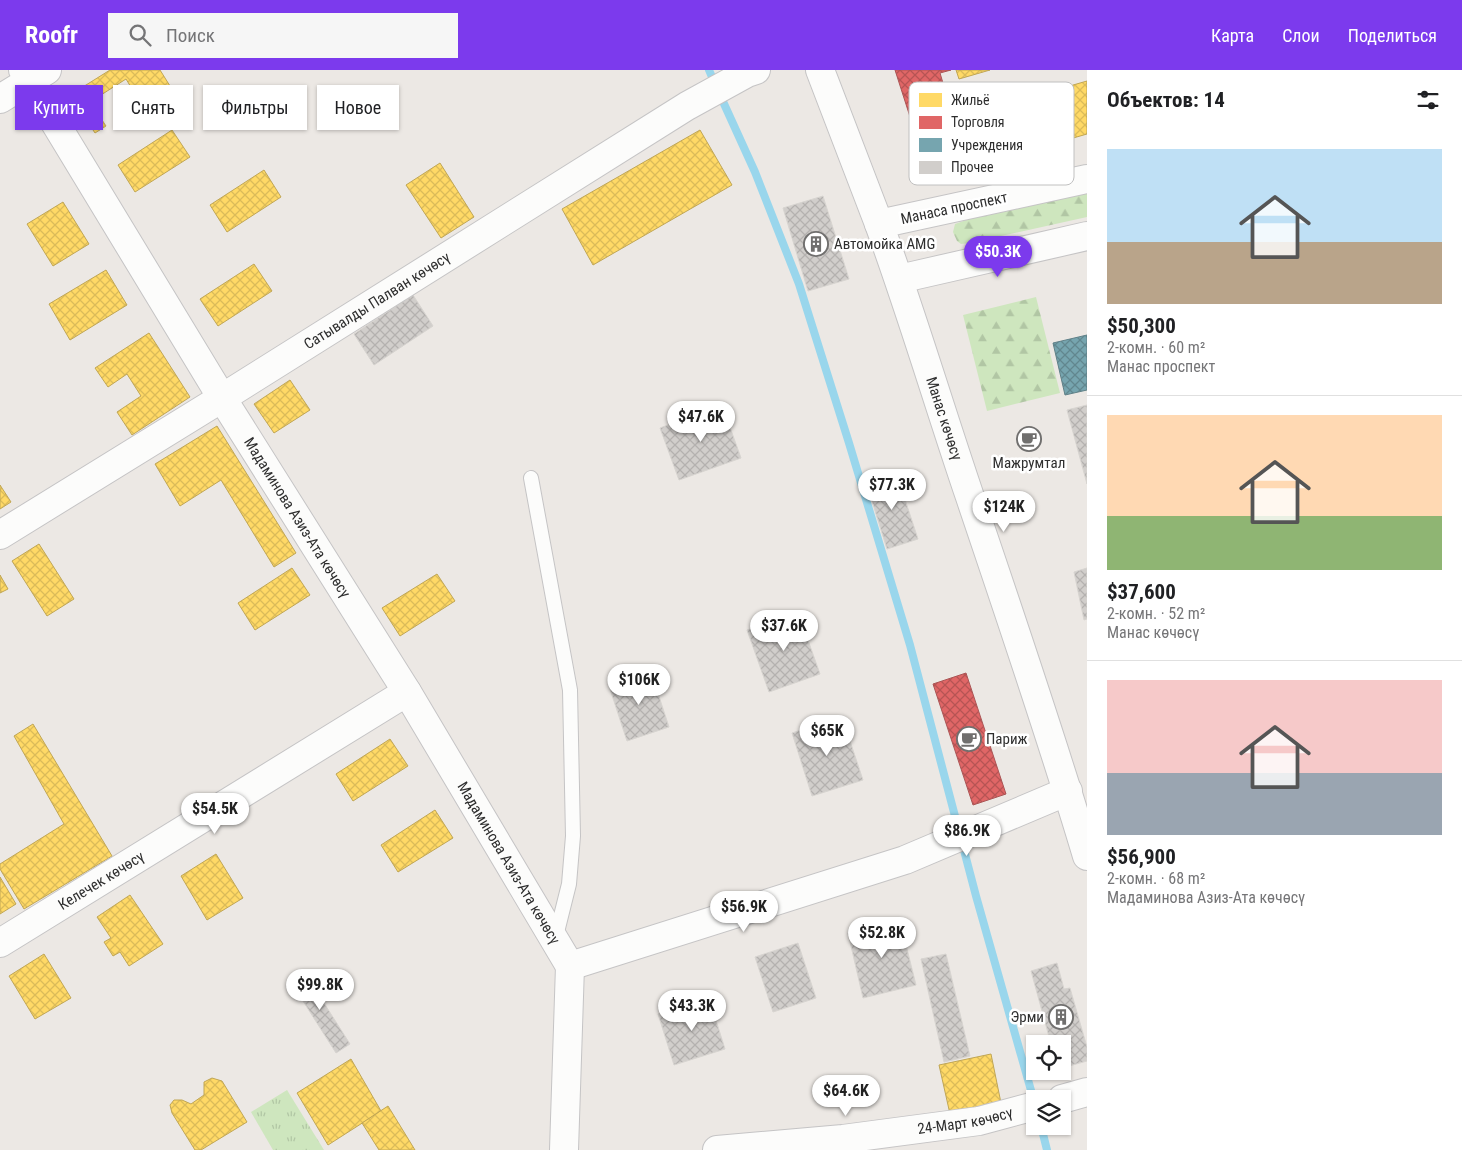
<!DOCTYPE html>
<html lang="ru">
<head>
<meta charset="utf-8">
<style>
  body { margin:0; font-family:"Roboto Condensed",sans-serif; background:#f6f6f6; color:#202124; height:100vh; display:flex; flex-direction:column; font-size:19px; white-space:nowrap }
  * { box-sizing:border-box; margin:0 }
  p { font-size:16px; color:#757577 }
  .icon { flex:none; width:28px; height:28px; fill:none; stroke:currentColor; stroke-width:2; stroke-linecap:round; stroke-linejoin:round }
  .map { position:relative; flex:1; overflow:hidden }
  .sheet { display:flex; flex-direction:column; background:#fff; width:375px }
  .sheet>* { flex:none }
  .hud { position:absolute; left:15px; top:15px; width:475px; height:45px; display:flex; gap:10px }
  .fabs { position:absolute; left:1026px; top:965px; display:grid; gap:10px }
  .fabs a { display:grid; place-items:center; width:45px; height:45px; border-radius:0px; background:#fff; box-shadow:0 1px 4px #0004; font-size:25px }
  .price { position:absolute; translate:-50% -42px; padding:0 11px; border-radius:18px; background:#fff; color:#222; font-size:16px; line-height:32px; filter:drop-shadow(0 1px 2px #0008) }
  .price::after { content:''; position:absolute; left:50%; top:30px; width:15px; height:11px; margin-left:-8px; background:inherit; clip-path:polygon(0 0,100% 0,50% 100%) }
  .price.current { background:#7c3aed; color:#fff }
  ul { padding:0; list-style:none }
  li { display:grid; align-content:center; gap:10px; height:265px; padding:0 20px }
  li+li { border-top:1px solid #e0e0e0 }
  li span { display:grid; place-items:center; height:155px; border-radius:0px; color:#555 }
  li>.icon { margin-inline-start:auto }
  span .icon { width:90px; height:90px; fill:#fffc; stroke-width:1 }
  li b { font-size:21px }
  h2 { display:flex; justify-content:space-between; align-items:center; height:60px; padding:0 20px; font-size:21px }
  .tag { padding:0 18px; border-radius:0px; background:#fff; box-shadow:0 1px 4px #0004; font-size:18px; line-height:45px }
  .tag.current { background:#7c3aed; color:#fff }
  header { display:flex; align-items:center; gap:30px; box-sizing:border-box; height:70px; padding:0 25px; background:#7c3aed; color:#fff }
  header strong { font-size:24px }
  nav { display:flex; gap:28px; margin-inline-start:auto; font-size:18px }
  .search { width:350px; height:45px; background:#f6f6f6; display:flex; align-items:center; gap:12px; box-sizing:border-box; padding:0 18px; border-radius:0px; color:#757577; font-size:19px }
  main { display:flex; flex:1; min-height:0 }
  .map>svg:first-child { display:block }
</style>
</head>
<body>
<header>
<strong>Roofr</strong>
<div class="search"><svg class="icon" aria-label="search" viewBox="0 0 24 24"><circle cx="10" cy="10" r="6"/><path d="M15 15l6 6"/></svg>Поиск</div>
<nav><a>Карта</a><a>Слои</a><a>Поделиться</a></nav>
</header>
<main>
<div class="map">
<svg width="1087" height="1080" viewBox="0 0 1087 1080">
  <defs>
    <pattern id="grass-tufts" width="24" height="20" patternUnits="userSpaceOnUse" patternTransform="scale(1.25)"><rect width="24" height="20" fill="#cee6be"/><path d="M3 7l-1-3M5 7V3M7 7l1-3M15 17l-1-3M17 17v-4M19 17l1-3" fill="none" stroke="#b1c6a4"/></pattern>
    <pattern id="forest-firs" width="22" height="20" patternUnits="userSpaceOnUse" patternTransform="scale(1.25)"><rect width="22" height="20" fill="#cee6be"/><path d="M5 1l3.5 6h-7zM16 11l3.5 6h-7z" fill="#b1c6a4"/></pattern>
    <pattern id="homes-cross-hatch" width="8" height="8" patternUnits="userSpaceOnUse" patternTransform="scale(1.25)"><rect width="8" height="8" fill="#ffd966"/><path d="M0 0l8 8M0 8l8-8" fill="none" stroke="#dbbb59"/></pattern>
    <pattern id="shops-cross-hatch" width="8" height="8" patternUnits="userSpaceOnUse" patternTransform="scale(1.25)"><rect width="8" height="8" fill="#e06666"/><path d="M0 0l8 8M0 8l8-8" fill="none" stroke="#b65454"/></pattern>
    <pattern id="public-cross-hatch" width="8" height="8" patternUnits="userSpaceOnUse" patternTransform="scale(1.25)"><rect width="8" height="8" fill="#76a5af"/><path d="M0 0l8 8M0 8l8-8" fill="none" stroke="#61878f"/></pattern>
    <pattern id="building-cross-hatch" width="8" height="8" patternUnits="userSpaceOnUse" patternTransform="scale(1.25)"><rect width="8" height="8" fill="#d1cecb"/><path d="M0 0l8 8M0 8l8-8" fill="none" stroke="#b4b1af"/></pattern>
  </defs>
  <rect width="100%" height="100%" fill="#ece8e4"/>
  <path fill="url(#grass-tufts)" d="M287,1020L324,1080H273L251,1042Z"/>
  <g fill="url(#forest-firs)">
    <path d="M1087,123V147L969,173L961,174L957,171L953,162L955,154L969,149Z"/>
    <path d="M1036,227L1060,323L987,341L963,245Z"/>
  </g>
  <g fill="url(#homes-cross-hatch)" stroke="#c0a655">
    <path d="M110,0H160L175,24L146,42L126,9L90,32L106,56L95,63L70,25Z"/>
    <path d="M956,0H990L959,9Z"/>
    <path d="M1087,11V64L1056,73L1042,24Z"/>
    <path d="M172,60L190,87L135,122L118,95Z"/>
    <path d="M700,60L732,115L593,195L562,139Z"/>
    <path d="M440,93L474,147L441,168L406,115Z"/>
    <path d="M264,100L281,127L227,162L210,135Z"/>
    <path d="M63,132L89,174L53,196L27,154Z"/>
    <path d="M254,194L272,221L218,256L200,229Z"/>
    <path d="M106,200L127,235L70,270L49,234Z"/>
    <path d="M149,263L190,327L132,365L117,342L141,326L127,304L108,317L95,298Z"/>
    <path d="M290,310L310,340L274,363L254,334Z"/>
    <path d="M217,356L296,483L274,497L221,410L180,436L155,394Z"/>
    <path d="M0,415L11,432L0,439Z"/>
    <path d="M39,474L74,529L47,546L12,491Z"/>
    <path d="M292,498L310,525L255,560L238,533Z"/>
    <path d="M437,504L455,531L400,566L382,538Z"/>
    <path d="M0,505L8,519L0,523Z"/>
    <path d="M33,654L112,786L24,839L0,799V794L64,754L14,666Z"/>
    <path d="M390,669L408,696L353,731L336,704Z"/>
    <path d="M435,740L453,768L398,802L381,775Z"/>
    <path d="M216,784L243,828L207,850L181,806Z"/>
    <path d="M0,807L16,834L0,844Z"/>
    <path d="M130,825L163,874L129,896L120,882L113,886L104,872L111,868L97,847Z"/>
    <path d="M44,884L71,928L35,949L9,906Z"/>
    <path d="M991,984L1001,1033L950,1044L939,995Z"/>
    <path d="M351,989L381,1041L328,1075L297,1023Z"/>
    <path d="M212,1008L222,1011L247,1052L201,1080H195L172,1043L170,1035L174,1030H182L191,1034L204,1025V1012Z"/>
    <path d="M388,1036L415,1080H379L362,1053Z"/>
  </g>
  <g fill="url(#shops-cross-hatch)" stroke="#ab5555">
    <path d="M895,0H951L940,3L951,40L912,53Z"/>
    <path d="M966,603L1006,724L973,735L933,614Z"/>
  </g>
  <path fill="url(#public-cross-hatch)" stroke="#608188" d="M1087,265V320L1065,325L1053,273Z"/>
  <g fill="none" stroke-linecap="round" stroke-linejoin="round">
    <g stroke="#99d6ec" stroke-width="8">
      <path d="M709,0L715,14"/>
      <path d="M720,25L755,102L799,214L849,373L910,575L976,826L1034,1031"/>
      <path d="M1041,1056L1047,1080"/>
    </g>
  </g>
  <g fill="url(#building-cross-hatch)" stroke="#d7d4d0">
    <path d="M823,126L849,209L808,221L783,138Z"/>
    <path d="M413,225L433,256L374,295L354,264Z"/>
    <path d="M722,335L741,388L679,410L660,358Z"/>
    <path d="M1087,335V414L1067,340Z"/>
    <path d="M896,402L918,469L887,479L866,412Z"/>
    <path d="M1087,498V549L1084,550L1074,502Z"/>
    <path d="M798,542L820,604L769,622L747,560Z"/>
    <path d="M651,602L669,657L627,671L609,616Z"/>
    <path d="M842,647L863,710L812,726L792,663Z"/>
    <path d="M900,851L916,915L863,928L848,863Z"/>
    <path d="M798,873L816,928L773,942L755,887Z"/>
    <path d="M946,884L970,986L944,992L921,889Z"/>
    <path d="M1057,893L1064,919L1070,918L1087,977V991L1062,998V974H1051L1031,901Z"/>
    <path d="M303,900L350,974L336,983L289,909Z"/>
    <path d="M709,928L725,979L674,995L658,944Z"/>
  </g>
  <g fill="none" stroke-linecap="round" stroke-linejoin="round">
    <defs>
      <path id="lane" d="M531,408L570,620L573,766L569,814L555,870"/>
      <g id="street">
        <path id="s1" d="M23,0L222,328L407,622L570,896"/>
        <path d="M820,0L879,154"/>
        <path d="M0,29L47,0"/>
        <path id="s2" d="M0,465L222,328L687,36L747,3L756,0"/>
        <path id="s3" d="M0,873L407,622"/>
        <path d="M570,896L905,790L1068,721"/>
        <path d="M1062,1029L1087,1022"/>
        <path d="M564,1080L570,896"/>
        <path id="s4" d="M717,1080L843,1069L979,1051L1035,1036"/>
      </g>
      <g id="secondary">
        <path id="s5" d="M1087,109L879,154C912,244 939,336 970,427C1010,546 1051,665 1087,786"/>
        <path d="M899,209L1087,166"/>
      </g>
    </defs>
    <use href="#lane" stroke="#c5c4c5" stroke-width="16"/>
    <use href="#street" stroke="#c5c4c5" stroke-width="30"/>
    <use href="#secondary" stroke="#c5c4c5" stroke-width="30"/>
    <use href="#lane" stroke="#fcfcfb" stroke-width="14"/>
    <use href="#street" stroke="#fcfcfb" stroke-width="28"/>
    <use href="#secondary" stroke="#fcfcfb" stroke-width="28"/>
  </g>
  <defs>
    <symbol id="building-ring" viewBox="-11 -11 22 22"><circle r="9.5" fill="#fff" stroke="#706f6e" stroke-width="1.5"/><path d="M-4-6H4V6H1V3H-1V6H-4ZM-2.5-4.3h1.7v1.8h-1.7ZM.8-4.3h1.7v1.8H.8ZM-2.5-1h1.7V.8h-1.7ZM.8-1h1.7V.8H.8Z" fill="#706f6e"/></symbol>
    <symbol id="cafe-ring" viewBox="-11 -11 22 22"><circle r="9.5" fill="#fff" stroke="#706f6e" stroke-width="1.5"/><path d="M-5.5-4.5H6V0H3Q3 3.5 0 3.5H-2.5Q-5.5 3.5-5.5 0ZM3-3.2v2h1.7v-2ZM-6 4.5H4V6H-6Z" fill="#706f6e"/></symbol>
  </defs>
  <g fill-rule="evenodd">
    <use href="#building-ring" x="802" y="160" width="28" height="28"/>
    <use href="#cafe-ring" x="1015" y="355" width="28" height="28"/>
    <use href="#cafe-ring" x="955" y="655" width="28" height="28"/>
    <use href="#building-ring" x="1047" y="933" width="28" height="28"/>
  </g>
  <g text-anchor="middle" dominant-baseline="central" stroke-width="5" stroke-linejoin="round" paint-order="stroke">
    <g font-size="15" fill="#2e2e2e" stroke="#fff">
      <text transform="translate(954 138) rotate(-12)">Манаса проспект</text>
      <text stroke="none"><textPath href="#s2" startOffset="444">Сатывалды Палван көчөсү</textPath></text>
      <text stroke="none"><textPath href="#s5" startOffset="418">Манас көчөсү</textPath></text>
      <text stroke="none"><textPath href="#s1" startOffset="525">Мадаминова Азиз-Ата көчөсү</textPath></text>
      <text stroke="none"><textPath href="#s1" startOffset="930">Мадаминова Азиз-Ата көчөсү</textPath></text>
      <text stroke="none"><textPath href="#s3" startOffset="119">Келечек көчөсү</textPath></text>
      <text stroke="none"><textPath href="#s4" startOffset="250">24-Март көчөсү</textPath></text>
    </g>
    <g font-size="15" fill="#2e2e2e" stroke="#fff" text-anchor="start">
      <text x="834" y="174">Автомойка AMG</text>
      <text x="1029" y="393" text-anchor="middle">Мажрумтал</text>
      <text x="986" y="669">Париж</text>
      <text x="1044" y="947" text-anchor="end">Эрми</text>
    </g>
  </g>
  <rect x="909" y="12" width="165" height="103" rx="8" fill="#fff" stroke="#c0c0c0" stroke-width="1"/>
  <rect x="919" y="23" width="23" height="14" fill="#ffd966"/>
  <rect x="919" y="46" width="23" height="13" fill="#e06666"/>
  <rect x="919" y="68" width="23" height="14" fill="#76a5af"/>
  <rect x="919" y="91" width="23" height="13" fill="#d1cecb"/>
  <g font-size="14" fill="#2e2e2e">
    <text x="951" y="35">Жильё</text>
    <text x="951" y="57">Торговля</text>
    <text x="951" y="80">Учреждения</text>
    <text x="951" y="102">Прочее</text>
  </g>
</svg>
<div class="fabs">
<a><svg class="icon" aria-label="locate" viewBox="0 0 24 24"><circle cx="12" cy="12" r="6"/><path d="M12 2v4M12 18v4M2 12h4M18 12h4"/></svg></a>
<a><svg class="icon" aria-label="layers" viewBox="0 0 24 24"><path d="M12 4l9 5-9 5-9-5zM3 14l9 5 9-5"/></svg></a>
</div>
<b class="price current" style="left:998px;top:208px">$50.3K</b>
<b class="price" style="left:701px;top:373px">$47.6K</b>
<b class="price" style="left:892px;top:441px">$77.3K</b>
<b class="price" style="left:1004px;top:463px">$124K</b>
<b class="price" style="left:784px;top:582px">$37.6K</b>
<b class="price" style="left:639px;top:636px">$106K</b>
<b class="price" style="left:827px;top:687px">$65K</b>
<b class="price" style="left:215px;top:765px">$54.5K</b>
<b class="price" style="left:967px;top:787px">$86.9K</b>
<b class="price" style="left:744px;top:863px">$56.9K</b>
<b class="price" style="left:882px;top:889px">$52.8K</b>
<b class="price" style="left:320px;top:941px">$99.8K</b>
<b class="price" style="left:692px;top:962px">$43.3K</b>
<b class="price" style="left:846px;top:1047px">$64.6K</b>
<div class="hud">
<a class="tag current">Купить</a>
<a class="tag">Снять</a>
<a class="tag">Фильтры</a>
<a class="tag">Новое</a>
</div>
</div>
<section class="sheet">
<h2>Объектов: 14<svg class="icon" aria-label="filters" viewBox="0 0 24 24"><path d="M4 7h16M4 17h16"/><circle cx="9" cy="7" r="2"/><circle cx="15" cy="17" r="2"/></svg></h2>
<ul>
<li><span style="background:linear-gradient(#bfe0f5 60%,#b9a48a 0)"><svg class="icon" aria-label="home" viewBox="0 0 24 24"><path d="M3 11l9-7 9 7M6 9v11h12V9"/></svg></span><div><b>$50,300</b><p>2-комн. · 60 m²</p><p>Манас проспект</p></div></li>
<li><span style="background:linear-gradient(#ffd9b3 65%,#8fb573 0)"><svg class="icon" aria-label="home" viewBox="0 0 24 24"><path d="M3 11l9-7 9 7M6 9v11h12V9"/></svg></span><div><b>$37,600</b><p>2-комн. · 52 m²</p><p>Манас көчөсү</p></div></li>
<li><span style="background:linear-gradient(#f6c9c9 60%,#9aa5b1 0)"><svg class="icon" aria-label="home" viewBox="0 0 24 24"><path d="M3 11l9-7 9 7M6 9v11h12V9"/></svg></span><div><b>$56,900</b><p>2-комн. · 68 m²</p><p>Мадаминова Азиз-Ата көчөсү</p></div></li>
</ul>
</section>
</main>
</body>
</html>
